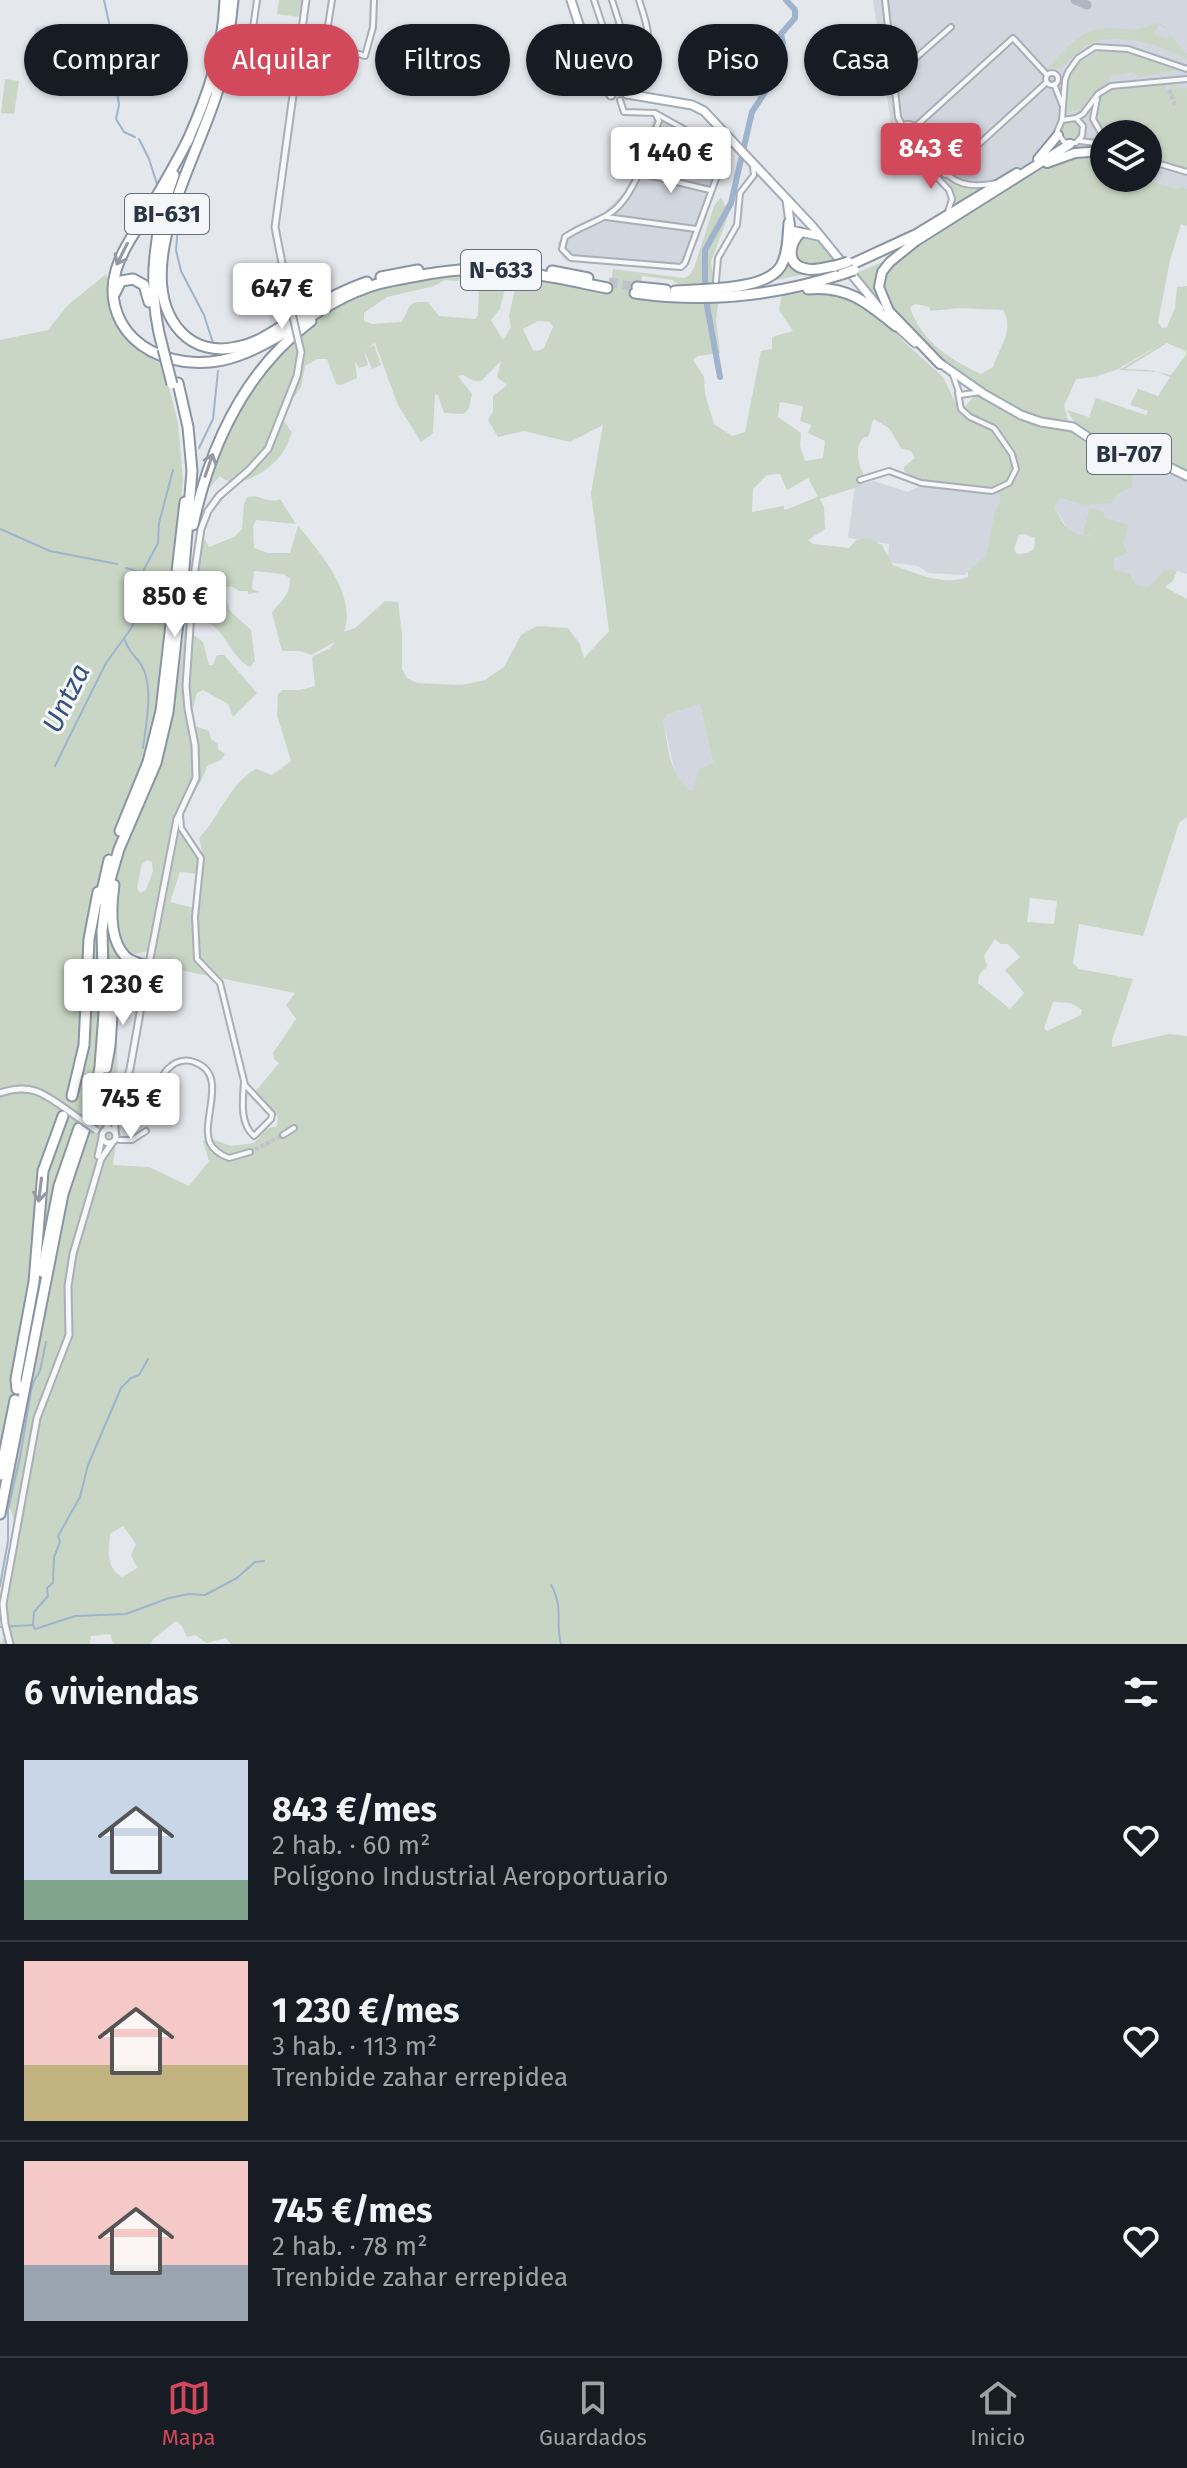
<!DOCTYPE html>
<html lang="es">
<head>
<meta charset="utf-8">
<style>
  body { margin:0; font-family:"Fira Sans",sans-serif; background:#20242c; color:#f1f3f6; height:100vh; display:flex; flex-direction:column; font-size:30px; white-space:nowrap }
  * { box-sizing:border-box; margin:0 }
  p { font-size:26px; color:#9ea1a6 }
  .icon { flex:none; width:44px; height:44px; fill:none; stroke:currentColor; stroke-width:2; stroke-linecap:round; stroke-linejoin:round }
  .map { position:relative; height:1644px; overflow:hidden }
  .sheet { display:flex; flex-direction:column; background:#171b24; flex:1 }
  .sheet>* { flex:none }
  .top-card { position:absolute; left:24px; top:24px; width:1140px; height:72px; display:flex; gap:16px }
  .fabs { position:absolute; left:1090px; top:120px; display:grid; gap:16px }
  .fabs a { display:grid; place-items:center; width:72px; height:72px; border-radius:50%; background:#171b24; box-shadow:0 2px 6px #0004; font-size:40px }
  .price { position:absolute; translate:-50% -68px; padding:0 18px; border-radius:8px; background:#fff; color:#222; font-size:26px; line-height:52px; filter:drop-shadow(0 2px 4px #0008) }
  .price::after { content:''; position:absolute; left:50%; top:48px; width:24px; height:18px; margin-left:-12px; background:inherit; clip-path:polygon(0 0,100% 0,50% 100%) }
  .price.active { background:#d1495b; color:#fff }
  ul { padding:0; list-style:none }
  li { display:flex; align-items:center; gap:24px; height:200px; padding:0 24px }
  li+li { border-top:2px solid #363941 }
  li span { display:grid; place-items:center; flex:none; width:224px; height:160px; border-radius:0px; color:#555 }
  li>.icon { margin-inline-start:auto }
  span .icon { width:96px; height:96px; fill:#fffc; stroke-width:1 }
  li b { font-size:34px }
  h2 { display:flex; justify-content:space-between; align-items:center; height:96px; padding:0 24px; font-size:34px }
  .pill { padding:0 28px; border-radius:36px; background:#171b24; box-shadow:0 2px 6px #0004; font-size:28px; line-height:72px }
  .pill.active { background:#d1495b; color:#fff }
  .tab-bar { display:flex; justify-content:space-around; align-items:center; height:112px; border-top:2px solid #363941; background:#171b24; font-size:22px; color:#9ea1a6 }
  .tab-bar a { display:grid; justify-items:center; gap:4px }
  .tab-bar .active { color:#d1495b }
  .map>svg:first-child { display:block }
</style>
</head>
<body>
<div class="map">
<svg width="1187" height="1644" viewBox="0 0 1187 1644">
  <rect width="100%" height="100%" fill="#e4e7ec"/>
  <g fill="#d2d6de">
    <path d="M873,0H1187V189L1181,187L1177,189L1142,178H1148V134H1104V154L1054,163L1002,194L994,179L972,185L952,175L940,183L906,147L901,142L894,144Z"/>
    <path d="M50,25L61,37L62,42H66V38H77L80,70L68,71L56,62L37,57L30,52L36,27Z"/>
    <path d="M660,111L726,151L688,265L675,271L566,261L558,250V242L574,226L604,212L623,194L635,172L654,117Z"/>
    <path d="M1134,458L1161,465L1187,480V574L1172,569L1149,587L1135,584L1114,570V558L1128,554L1121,539L1104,537L1091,538L1070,533L1055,507L1060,498L1084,505L1093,503Z"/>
    <path d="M874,481L908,492L920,486L973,492L993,493L998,490L1002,497L988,556L964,575L928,573L918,566L888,562L889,544L848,538L855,486Z"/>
    <path d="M700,703L713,763L693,791L683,786L676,777L663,720L668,714Z"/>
  </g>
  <g fill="#c9d6c5" fill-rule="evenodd">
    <path d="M279,0H302L299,17L277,14Z"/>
    <path d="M1154,23L1162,24L1168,29L1158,25L1154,34L1166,39L1171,35L1185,54L1187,53V59C1162,45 1117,31 1090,44C1078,49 1070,60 1061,68H1047C1059,57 1075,36 1091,31C1114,23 1131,37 1154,23Z"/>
    <path d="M1106,50L1123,51L1181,69L1140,77L1132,72L1110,76L1107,83L1091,95L1082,110L1069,112C1064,80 1072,59 1106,50Z"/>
    <path d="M5,79L19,81L14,114L1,113Z"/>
    <path d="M1163,83L1167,90L1174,85L1178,89L1187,88V169L1148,156V134H1104C1093,118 1092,104 1108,91Z"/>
    <circle cx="1071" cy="130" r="10"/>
    <path d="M915,141C940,165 939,184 979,189L953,206C953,187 939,176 927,164L928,159Z"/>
    <path d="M1104,154V178H1142L1177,189L1181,187L1187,189V226L1181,224L1170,260L1158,322L1162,328L1167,327L1175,308L1177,287L1187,286V474C1150,461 1085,448 1067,410L1089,417L1096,398L1146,415L1148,411L1130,405L1138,389L1158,396L1170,377L1157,372L1119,370L1164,342L1118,369L1095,377L1076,379L1064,406L1069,424L1041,419L1010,405L941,360L899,318L883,295V278L892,263L918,245L1043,169L1081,155ZM915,304L930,307V311L961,308L1003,310C1015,330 999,348 993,367L981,374C951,360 920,341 910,307ZM1167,343L1186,351V355L1171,375L1149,370L1125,369Z"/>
    <path d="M721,197L729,213L711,262L715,286H681L672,280L642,276L641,283H637L680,301L739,300L743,302L718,304L716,320L720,353L698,356L693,360L704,377L705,394L714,424L732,436L745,432L761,351L772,349V337L793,331L779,310L782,295L816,291L849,295L877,313L903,341L943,377L959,410L963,409L976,394L1000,407L1001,410L1028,422L1076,432L1081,437L1134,458L1132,487L1118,494L1111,503L1084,505L1060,498L1055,507C1065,530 1069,534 1095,537L1083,533L1090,508L1104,512L1105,518L1129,525L1124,540H1122L1128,554L1114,558V570L1130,574L1135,584L1149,587L1163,572L1172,569L1177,571L1173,581L1165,587L1187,599V817L1179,823L1143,936L1079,924L1073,963L1079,969L1133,979L1112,1040V1047L1169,1034L1187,1036V1644H231L226,1638L207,1643L195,1635L187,1637L182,1626L176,1621L153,1639L151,1644H113L110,1634L91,1636L90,1644H0L8,1632L3,1622L15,1527C13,1516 11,1504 0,1500V340L48,330L68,305L106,274C120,329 108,333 163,364L178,423L183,480L165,661L177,686L185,628L203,642L209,665H213L217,655H224L257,693L233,717L228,704L203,690L197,693L190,721L192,725L209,731L211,739L218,744V749L225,754L221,760L207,766C201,787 185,801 180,823L196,851L203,855L199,838C219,818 229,784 256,769L272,775L291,761L277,715L278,694L282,690H300L315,686L312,657L330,648L335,642L311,655L301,651H282L272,613C281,599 290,598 290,578L283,574L254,571L252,589L260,592L248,594V591H239L231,586L223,588L230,611L251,630L255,661L250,667C234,659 229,641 216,628C205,618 195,618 188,604L197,525L209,547L234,537L242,529L244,504L247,497C259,493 269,505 280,499L296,524L256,520L253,527L254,548L268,553H290L298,526L300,528C322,555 357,596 344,632L355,628L385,601L398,602L402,634V669L407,678L417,683L462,685L485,680L504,667L521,635L537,626L568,628L580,644L584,658L609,631L591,493L603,425L570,442L524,431L498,437L488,420L493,411V396L507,385L497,377L501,361L481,381H474L463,375L458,376L472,394L469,408L464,414L444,413L438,395L435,394L433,433L421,442L398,405L375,343L367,348L374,345L381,365L372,369L364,350L368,365L359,368L355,361L357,378L341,385L336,384L327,359H317L305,366L301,387L290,402L283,419L292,433C289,440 285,450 280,456C268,472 236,492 220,476L203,495C223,445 243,392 279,351C328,295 431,268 502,273C538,275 575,284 610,290L613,269L684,278L690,275L694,268L714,206ZM464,279L479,280L478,315L475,319L439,316L428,302C404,301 413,306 401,322L372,324L364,321V313L387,297L434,286L445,280L457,281ZM506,285L515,289L509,316L511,327L503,340L491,320L500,309ZM538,321L550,322L553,327L544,348L538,351L533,350L523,329ZM780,402L803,406L800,421L811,425L808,433L825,441L823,458L805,461L800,446L801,433L778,417ZM874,419L889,428L901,448L911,451L915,458L904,467V471L927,486L999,494L1001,499L994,514L987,555L968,571V577C942,586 918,574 893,565L882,545L869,538L856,540L849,548L813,544L808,540L825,529L824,507L820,499L861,486L867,479C860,472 854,451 861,441C867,432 866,443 870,432C871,427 871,423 874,419ZM780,474L787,490L808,478L818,497L785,510L783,506L752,512L753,489L767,475ZM1024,534L1035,538L1034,549L1027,553L1017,554L1014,549L1019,535ZM700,704L713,763L699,769L693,791C669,781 668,743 663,720L668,714ZM147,860L152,862L153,871L146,890L140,893L137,887L142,864ZM180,872L199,874L198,909L170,902ZM1030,898L1057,901L1054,924L1027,922ZM995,939L1001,944H1008L1020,957L1005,970L1024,993L1010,1009L978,983L979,975L987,966L984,956ZM149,951L154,965L295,993L286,1005L296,1019L273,1053L274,1059L279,1063L255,1092L276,1114L278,1119L277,1126L266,1129L254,1143L231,1146L215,1140L203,1141L209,1161L189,1186L149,1167L113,1165L119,1119L115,983L133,954ZM1053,1002L1071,1003L1082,1010L1081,1015L1047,1031L1044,1028ZM123,1526L136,1544L131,1555L137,1568L122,1577C105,1566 109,1552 110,1534Z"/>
    <path d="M803,236L817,238L836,262L814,267L796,261L793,247Z"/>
    <path d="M785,259L793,264L830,269L752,285L765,282Z"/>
    <path d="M887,260L878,276L892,318L854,274Z"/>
  </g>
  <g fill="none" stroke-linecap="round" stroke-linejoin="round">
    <g stroke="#9fb4cc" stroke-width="2">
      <path d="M104,0L113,41L114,71L119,105L116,119L124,132L135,137"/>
      <path d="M139,139L149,159L157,184"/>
      <path d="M175,217L178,226L176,250L181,271L204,315L213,343"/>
      <path d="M199,448L213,419L218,371"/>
      <path d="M0,529L50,551L117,564"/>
      <path d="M126,568L141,572"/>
      <path d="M125,640C128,652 136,656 142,666C154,688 146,724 143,748"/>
      <path d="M55,766L106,663L130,630L141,609L142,573L158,543L159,523L173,470"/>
      <path d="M551,1585C564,1607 555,1622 561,1644"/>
      <path d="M0,1586L8,1541V1510L20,1457L31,1391L34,1381L40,1371L46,1342"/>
      <path d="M33,1625L34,1612L48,1596L47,1588L53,1583L54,1557L60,1542L58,1536L80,1497L88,1465L121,1388L131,1378L139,1375L148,1359"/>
      <path d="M0,1627L33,1625L35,1629L75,1616L126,1614L169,1598L189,1594L205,1595L237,1578L255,1562L264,1561"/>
    </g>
    <g stroke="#9fb4cc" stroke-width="6">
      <path d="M705,287V250L731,203L752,112L769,86L783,43L781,34L795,18V10L786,0"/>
      <path d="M706,300L720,377"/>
    </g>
    <path stroke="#b0b6c1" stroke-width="9" d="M1075,0L1087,5"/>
    <g stroke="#bfc3cb" stroke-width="4" stroke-dasharray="4 2" stroke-linecap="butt">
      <path d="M1169,90L1175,105"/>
      <path d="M146,1131L156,1101"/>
      <path d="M250,1152L283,1135"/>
    </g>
    <path stroke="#bfc3cb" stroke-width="9" stroke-dasharray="9 4.5" stroke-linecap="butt" d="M609,282L637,287"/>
    <defs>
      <g id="minor">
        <path d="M257,0L253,28L256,35L338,47L365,56L373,27L374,0"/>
        <path d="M594,0L610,48L618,51L623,49L626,44L612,0"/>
        <path d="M885,0L898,117L902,125"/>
        <path d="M325,45L332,0"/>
        <circle cx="1052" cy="79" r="6"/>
        <path d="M894,77L951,27"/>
        <path d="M1054,84L1062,104"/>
        <path d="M624,85C650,43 655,48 639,0"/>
        <path d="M1097,99L1093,119L1104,138"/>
        <path d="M620,100L624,112L655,113L723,151L724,157L685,263L681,267L571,258L562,249L565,237C579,227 595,223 609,214C635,198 648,148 659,121L655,113"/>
        <path d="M1076,118L1083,126L1082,136L1076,143L1064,142L1057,132L1062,120L1065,80L1068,72L1078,58L1095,47L1128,49L1187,69"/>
        <path d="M1062,120L1076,118L1083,114L1098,94L1111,86L1187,79"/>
        <circle cx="908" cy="133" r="9"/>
        <path d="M915,127L1013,38L1047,75"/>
        <path d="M916,136C920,147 927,154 935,162C953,184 968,189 996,183"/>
        <path d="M903,141L949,190L952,199L948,212"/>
        <path d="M1080,141L1104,144"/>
        <path d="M1150,161L1187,172"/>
        <path d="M639,173L710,190"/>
        <path d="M945,175L1047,82"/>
        <path d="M606,217L696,229"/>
        <path d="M716,281L718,258L737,225L740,193L754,175L753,167"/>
        <path d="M953,375L960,395L981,392"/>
        <path d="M860,480L889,471L921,483L992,491L1009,483L1016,469L1012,454L994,428L970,417L961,409L958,393"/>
        <path d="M180,814L181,828L201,858L195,917L197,959L220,983L245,1085L272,1114L271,1119L254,1136C239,1123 243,1099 244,1081"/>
        <path d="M156,1101C159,1090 160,1074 170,1067C176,1061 186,1059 194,1062C230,1074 200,1119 210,1143C214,1151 221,1155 229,1158L250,1152"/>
        <path d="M283,1135L294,1128"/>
        <path d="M119,1140H132L146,1131"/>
      </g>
      <g id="tertiary">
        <path d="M290,304L275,227L306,0"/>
        <path d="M148,969L177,819L196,778L195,745L188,709L186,686L193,583L201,529L208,511L219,496L249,470L268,449L297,376L301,352"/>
        <path d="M0,1093C31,1082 45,1094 70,1112"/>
        <circle cx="109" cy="1136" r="7"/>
        <path d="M106,1129L119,1099"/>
        <path d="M115,1131V1121L130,1069L146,979"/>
        <path d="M98,1156L102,1138"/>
        <path d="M10,1644L5,1624L3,1604L37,1418L69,1335L68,1286L73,1254L101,1159L112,1143"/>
      </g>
      <g id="primary">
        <path d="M571,0L590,58L611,95"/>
        <path d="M602,77L624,86L627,94"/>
        <path d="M627,94L692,105L704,111L813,227L880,309"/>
        <path d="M787,200L791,230L818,236"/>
        <path d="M894,324L915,343"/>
        <path d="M937,361L984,394L1021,415L1041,422L1073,427L1098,444L1163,464L1187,476"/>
      </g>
      <g id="trunk">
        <path d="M1038,159L1058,135"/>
        <path d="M1148,160L1150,161"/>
        <path d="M1047,163L1075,153L1104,151"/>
        <path d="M913,236L1017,173"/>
        <path d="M940,364L889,311L879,287L882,272L890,262L916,241L1070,144"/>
      </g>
      <g id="motorway">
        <path d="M218,89C201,151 126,274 181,332C195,347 216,352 237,347C260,343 281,326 301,314C323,301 344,290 367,282"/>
        <path d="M216,92L227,52L233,0"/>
        <path d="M189,138C177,161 164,184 151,206C129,243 98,278 121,322C128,335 138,344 151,351C178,365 212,366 240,355C292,336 334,291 391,281C421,275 451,269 481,269C524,270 566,280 607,288"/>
        <path d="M187,142C208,95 223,52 225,0"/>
        <path d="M800,233C789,244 785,266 807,269C816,271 826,267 835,266"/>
        <path d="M850,265L913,236"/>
        <path d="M552,271L588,278"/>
        <path d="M381,277L418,270"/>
        <path d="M637,287L666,290"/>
        <path d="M808,289C847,285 868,303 896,326"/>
        <path d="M675,291C702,289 766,291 781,266C788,254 788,236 789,223"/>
        <path d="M115,293L121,281L133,279L144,285L149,302"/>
        <path d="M635,293C705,303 775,296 842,274"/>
        <path d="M163,349C146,289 153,232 174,175"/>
        <path d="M193,525C210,446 244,371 311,321"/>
        <path d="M120,831L148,762L161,711L185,502"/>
        <path d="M114,885C111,906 109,939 125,956C131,963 141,963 149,967"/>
        <path d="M100,900L109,860"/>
        <path d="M139,968L146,979"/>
        <path d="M106,1068L110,1046L114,985L124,968H142"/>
        <path d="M72,1096L84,1045L89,939L98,892"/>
        <path d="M42,1272L59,1186L79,1128"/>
        <path d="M17,1389L16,1379L34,1282L43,1171L63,1116"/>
        <path d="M0,1475L15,1400"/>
        <path d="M0,1514L63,1194L94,1101L100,1067L104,1013L102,931L107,890L119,849L156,763L168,712L184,568L192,471L188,427L178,383"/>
      </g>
    </defs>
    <use href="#minor" stroke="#a9aeb7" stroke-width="8"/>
    <use href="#tertiary" stroke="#a9aeb7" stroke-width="9"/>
    <use href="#primary" stroke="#a3abb8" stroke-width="11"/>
    <use href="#trunk" stroke="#8b94a3" stroke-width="12"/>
    <use href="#motorway" stroke="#8b94a3" stroke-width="13"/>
    <use href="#minor" stroke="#f7f8fa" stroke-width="4"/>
    <use href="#tertiary" stroke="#f7f8fa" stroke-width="5"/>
    <use href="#primary" stroke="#fff" stroke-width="7"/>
    <use href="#trunk" stroke="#fff" stroke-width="8"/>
    <use href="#motorway" stroke="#fff" stroke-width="9"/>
    <defs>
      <g id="tertiary-bridge">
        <path d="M290,304L301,352"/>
        <path d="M70,1112L96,1130"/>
      </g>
      <g id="motorway-bridge">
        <path d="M835,266L848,262"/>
        <path d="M842,274L854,270"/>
        <path d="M163,349L172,384"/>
      </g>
    </defs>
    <use href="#tertiary-bridge" stroke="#a9aeb7" stroke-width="9" stroke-linecap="butt"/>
    <use href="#motorway-bridge" stroke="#8b94a3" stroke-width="13" stroke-linecap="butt"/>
    <use href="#tertiary-bridge" stroke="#f7f8fa" stroke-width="5"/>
    <use href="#motorway-bridge" stroke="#fff" stroke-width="9"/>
  </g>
  <defs><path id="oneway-shaft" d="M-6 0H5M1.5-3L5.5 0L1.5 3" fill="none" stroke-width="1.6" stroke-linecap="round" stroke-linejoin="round" transform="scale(2)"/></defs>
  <g stroke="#959aa2">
    <use href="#oneway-shaft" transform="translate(122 254) rotate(117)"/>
    <use href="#oneway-shaft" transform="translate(209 465) rotate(-71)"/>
    <use href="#oneway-shaft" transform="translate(40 1190) rotate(97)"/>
  </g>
  <g text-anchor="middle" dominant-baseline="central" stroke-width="6" stroke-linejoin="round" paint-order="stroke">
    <g fill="#f4f6f9" stroke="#676e7b" stroke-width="2">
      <rect x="125" y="194" width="84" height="40" rx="6"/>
      <rect x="461" y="250" width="80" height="40" rx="6"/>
      <rect x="1087" y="434" width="84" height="40" rx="6"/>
    </g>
    <g font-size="24" font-weight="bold" fill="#2b3445">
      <text x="167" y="214">BI-631</text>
      <text x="501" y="270">N-633</text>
      <text x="1129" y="454">BI-707</text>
    </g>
    <g font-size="28" font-style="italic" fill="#34527a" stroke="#f4f6f9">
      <text transform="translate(66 698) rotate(-64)">Untza</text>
    </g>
  </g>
</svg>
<div class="fabs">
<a><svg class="icon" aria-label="layers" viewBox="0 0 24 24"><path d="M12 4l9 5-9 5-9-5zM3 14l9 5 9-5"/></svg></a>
</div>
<b class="price active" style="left:931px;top:191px">843 €</b>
<b class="price" style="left:671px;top:195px">1 440 €</b>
<b class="price" style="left:282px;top:331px">647 €</b>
<b class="price" style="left:175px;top:639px">850 €</b>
<b class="price" style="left:123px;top:1027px">1 230 €</b>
<b class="price" style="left:131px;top:1141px">745 €</b>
<div class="top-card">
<a class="pill">Comprar</a>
<a class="pill active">Alquilar</a>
<a class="pill">Filtros</a>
<a class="pill">Nuevo</a>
<a class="pill">Piso</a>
<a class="pill">Casa</a>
</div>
</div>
<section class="sheet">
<h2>6 viviendas<svg class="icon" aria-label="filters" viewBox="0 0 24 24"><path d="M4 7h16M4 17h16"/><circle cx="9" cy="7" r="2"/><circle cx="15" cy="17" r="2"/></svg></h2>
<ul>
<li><span style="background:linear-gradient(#c9d6e8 75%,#7fa58c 0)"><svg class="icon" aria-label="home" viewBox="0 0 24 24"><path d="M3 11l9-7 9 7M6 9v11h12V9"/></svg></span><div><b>843 €/mes</b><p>2 hab. · 60 m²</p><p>Polígono Industrial Aeroportuario</p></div><svg class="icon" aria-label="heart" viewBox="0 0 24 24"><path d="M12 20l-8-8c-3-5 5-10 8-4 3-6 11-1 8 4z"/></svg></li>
<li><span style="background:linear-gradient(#f6c9c9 65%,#c2b280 0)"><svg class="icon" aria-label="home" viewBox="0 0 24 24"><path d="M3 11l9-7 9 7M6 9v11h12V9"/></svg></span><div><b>1 230 €/mes</b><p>3 hab. · 113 m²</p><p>Trenbide zahar errepidea</p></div><svg class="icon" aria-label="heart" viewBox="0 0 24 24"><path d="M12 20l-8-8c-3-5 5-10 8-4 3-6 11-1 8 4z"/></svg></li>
<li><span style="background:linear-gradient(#f6c9c9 65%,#9aa5b1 0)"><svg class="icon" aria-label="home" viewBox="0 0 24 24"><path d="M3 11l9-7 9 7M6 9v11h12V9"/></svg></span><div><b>745 €/mes</b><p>2 hab. · 78 m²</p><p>Trenbide zahar errepidea</p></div><svg class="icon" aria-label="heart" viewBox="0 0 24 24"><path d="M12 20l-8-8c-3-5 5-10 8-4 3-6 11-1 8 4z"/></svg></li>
</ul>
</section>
<nav class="tab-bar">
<a class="active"><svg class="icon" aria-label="map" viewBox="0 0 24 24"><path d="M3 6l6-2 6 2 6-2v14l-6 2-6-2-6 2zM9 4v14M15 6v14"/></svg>Mapa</a>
<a><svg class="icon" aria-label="saved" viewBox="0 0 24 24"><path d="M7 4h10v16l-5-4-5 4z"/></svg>Guardados</a>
<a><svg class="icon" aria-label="home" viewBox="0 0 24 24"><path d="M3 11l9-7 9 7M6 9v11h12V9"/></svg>Inicio</a>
</nav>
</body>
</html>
